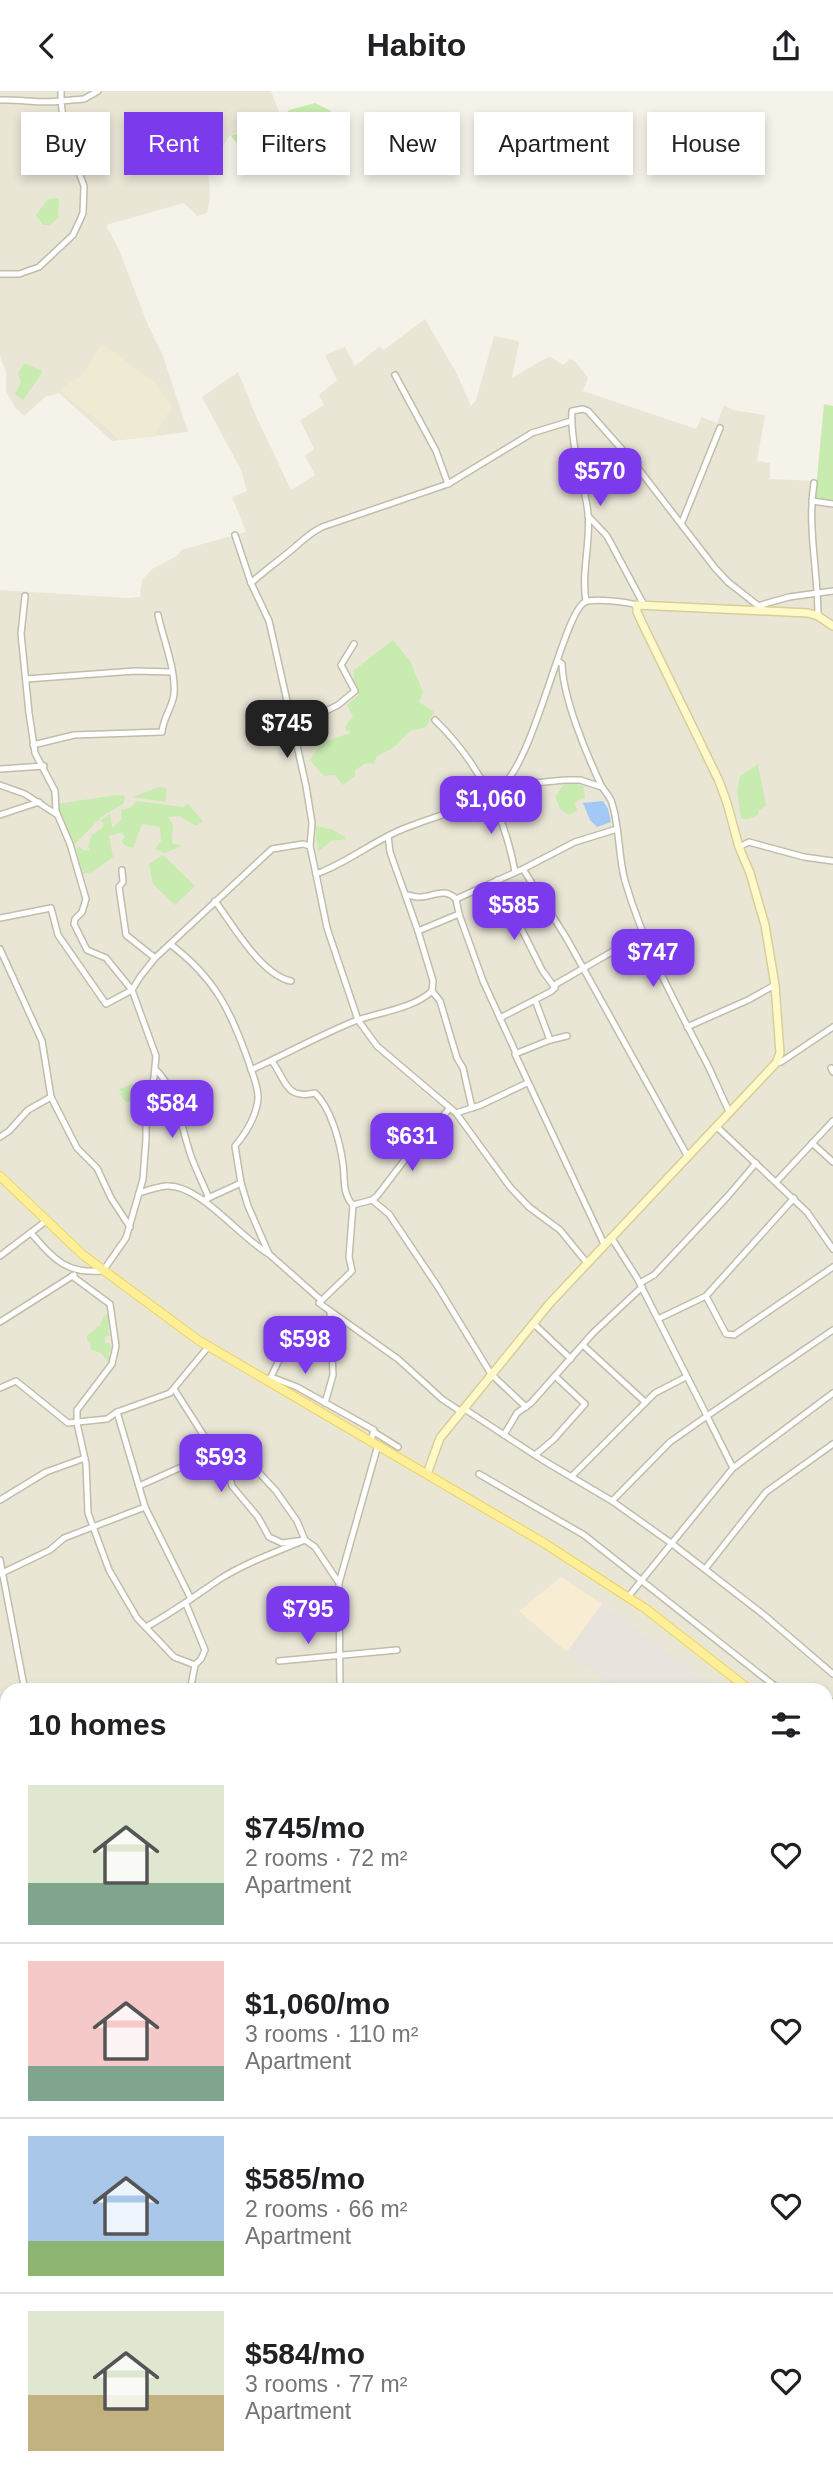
<!DOCTYPE html>
<html lang="en">
<head>
<meta charset="utf-8">
<style>
  body { margin:0; font-family:Arial,sans-serif; background:#f6f6f6; color:#202124; height:100vh; display:flex; flex-direction:column; font-size:26px; white-space:nowrap }
  * { box-sizing:border-box; margin:0 }
  p { font-size:23px; color:#757577 }
  .icon { flex:none; width:38px; height:38px; fill:none; stroke:currentColor; stroke-width:2; stroke-linecap:round; stroke-linejoin:round }
  .map { position:relative; flex:1; overflow:hidden }
  .sheet { position:absolute; left:0px; top:1592px; width:833px; height:800px; display:flex; flex-direction:column; background:#fff; border-radius:21px 21px 0 0; box-shadow:0 4px 10px #0003 }
  .sheet>* { flex:none }
  .banner { position:absolute; left:21px; top:21px; width:791px; height:63px; display:flex; gap:14px }
  .price { position:absolute; translate:-50% -60px; padding:0 16px; border-radius:14px; background:#7c3aed; color:#fff; font-size:23px; line-height:46px; filter:drop-shadow(0 2px 4px #0008) }
  .price::after { content:''; position:absolute; left:50%; top:42px; width:21px; height:16px; margin-left:-10px; background:inherit; clip-path:polygon(0 0,100% 0,50% 100%) }
  .price.selected { background:#222; color:#fff }
  ul { padding:0; list-style:none }
  li { display:flex; align-items:center; gap:21px; height:175px; padding:0 28px }
  li+li { border-top:2px solid #e0e0e0 }
  li span { display:grid; place-items:center; flex:none; width:196px; height:140px; border-radius:0px; color:#555 }
  li>.icon { margin-inline-start:auto }
  span .icon { width:84px; height:84px; fill:#fffc; stroke-width:1 }
  li b { font-size:30px }
  h2 { display:flex; justify-content:space-between; align-items:center; height:84px; padding:0 28px; font-size:30px }
  .tag { padding:0 24px; border-radius:0px; background:#fff; box-shadow:0 4px 10px #0003; font-size:24px; line-height:63px }
  .tag.selected { background:#7c3aed; color:#fff }
  header { display:flex; justify-content:space-between; align-items:center; height:91px; padding:0 28px; background:#fff; font-size:32px; font-weight:700 }
  .map>svg:first-child { display:block }
</style>
</head>
<body>
<header><svg class="icon" aria-label="back" viewBox="0 0 24 24"><path d="M15 5l-7 7 7 7"/></svg>Habito<svg class="icon" aria-label="share" viewBox="0 0 24 24"><path d="M12 15V3M7 8l5-5 5 5M5 13v7h14v-7"/></svg></header>
<div class="map">
<svg width="833" height="2391" viewBox="0 0 833 2391">
  <rect width="100%" height="100%" fill="#f5f3e9"/>
  <g fill="#e9e6d6">
    <path d="M0,0H271L280,23L230,44L208,78L210,107L207,122L197,125L184,112L106,134L119,159L148,234L163,265L188,341L112,350L59,302L45,306L24,325L15,316L6,300V280L0,266Z"/>
    <path d="M425,228L457,283L471,315L476,309L494,245L519,250L512,287L546,267L550,266L563,274L570,268L575,270L588,287L583,300L696,338L702,326L717,332L724,314L733,319L765,324L757,370L770,372V388L817,390L815,408L833,411V2026L826,2008V1600H7V2243H4L0,2248V499L127,507L140,506L142,489L152,478L177,465L181,459L246,441L232,406L247,400L241,379L202,306L238,281L256,325L291,399L315,384L305,365L314,358L300,329L324,314L319,304L337,289L325,264L345,256L355,275L380,255L384,259Z"/>
    <path d="M826,2057L833,2061V2391H250L246,2385H826V2075L830,2069L826,2066Z"/>
    <path d="M87,2385H195L185,2391H88Z"/>
  </g>
  <path fill="#f8edd3" d="M561,1486L602,1513L567,1561L519,1520Z"/>
  <path fill="#e8e4dd" d="M602,1513L718,1599H618L567,1561Z"/>
  <g fill="#efebd2">
    <path d="M102,253L154,291L172,315L154,346L119,349L101,331L66,306L60,299L71,290L81,286Z"/>
    <path d="M826,1736L833,1742V1926L826,1921Z"/>
  </g>
  <g fill="#c8ebaf">
    <path d="M315,12L331,20L298,53L279,68L246,77L244,72L259,65L242,58L230,44L260,39L280,30L289,19Z"/>
    <path d="M58,107C61,114 56,119 59,126L50,134H43L36,124L48,108Z"/>
    <path d="M24,272L43,280L23,309L15,303L21,291L18,283Z"/>
    <path d="M824,313L833,315V411L815,408Z"/>
    <path d="M393,549L410,570L423,601L419,611L434,621L426,636L410,640L393,657L376,666L375,673L366,672L355,679V685L343,694L335,684L324,685L310,669C322,648 330,650 350,642V639L346,640V635L353,625L347,614L359,604L356,598L353,580Z"/>
    <path d="M758,673L766,715L759,719L758,724L749,728H741L737,700L740,685Z"/>
    <path d="M568,692L583,694L585,708L578,709L575,712L577,720L569,724L561,719L555,706L563,694Z"/>
    <path d="M159,696L166,697V711L133,706Z"/>
    <path d="M117,704L125,705L124,712L101,726L74,754L59,723L57,713Z"/>
    <path d="M137,710L183,716L188,713L203,730L196,735L179,725L168,726L173,734L172,752L182,755L165,762L155,758L161,750L160,736L142,733L133,757L126,755L121,750L125,746L122,741L109,745L113,766L92,781L83,783L76,758L79,756L85,760L90,759L88,756L92,744L104,735L101,729L110,723L112,737L122,728L121,719L130,717Z"/>
    <path d="M315,735L331,738L345,746V748L331,750L318,761Z"/>
    <path d="M163,764L195,795L175,814L153,793L149,773Z"/>
    <path d="M133,993L138,1002V1010L126,1011L122,1007L121,1004L118,1003L122,1002L119,998Z"/>
    <path d="M110,1222L108,1241L110,1244L105,1246V1252H109L112,1258L107,1263L112,1267L109,1272L101,1262L91,1259L90,1252L87,1249V1245L100,1234L104,1225Z"/>
  </g>
  <g fill="#a2c8f5">
    <path d="M603,710L608,718L611,731L597,736L590,729L583,712Z"/>
    <path d="M826,2008L833,2026V2061L826,2057Z"/>
  </g>
  <g fill="none" stroke-linecap="round" stroke-linejoin="round">
    <g stroke="#a2c8f5" stroke-width="2">
      <path d="M7,2325L4,2338L7,2339"/>
      <path d="M0,2359L7,2351"/>
    </g>
    <defs>
      <g id="street">
        <path d="M0,9C21,8 41,13 61,10V0"/>
        <path d="M0,183H19L39,176L73,144L80,129L83,122L84,95L65,44L61,10L84,8L98,0"/>
        <path d="M395,284L436,360L448,393"/>
        <path d="M814,392C807,435 818,481 818,525"/>
        <path d="M812,410L833,413"/>
        <path d="M588,425L607,445L644,514"/>
        <path d="M682,431L720,337"/>
        <path d="M235,444L251,492L269,530L272,543L306,695L312,732L310,755"/>
        <path d="M251,492C265,479 280,469 295,456C304,448 310,442 322,436L448,393L532,342L571,330"/>
        <path d="M586,510C581,481 591,451 588,422C584,388 570,356 572,320L583,318L588,320L634,372L715,477L728,491L765,520"/>
        <path d="M761,514L789,506L833,500"/>
        <path d="M558,570L562,573C563,607 586,662 601,694C604,700 610,705 612,712C620,737 618,765 625,790C643,852 673,908 703,965C713,983 720,1003 730,1022"/>
        <path d="M26,588L135,580L171,581"/>
        <path d="M435,629C477,670 505,723 515,781"/>
        <path d="M294,636L338,614L355,600L341,574L354,553"/>
        <path d="M33,654L74,644L162,641C163,627 173,615 174,603C176,579 163,547 158,524"/>
        <path d="M0,678L44,675"/>
        <path d="M0,694L25,703L56,723"/>
        <path d="M502,695L565,689H580L602,696"/>
        <path d="M0,724L39,711"/>
        <path d="M739,756L749,751L804,766L833,770"/>
        <path d="M523,778L567,848L688,1066"/>
        <path d="M122,779L123,791L119,796L126,844L155,867"/>
        <path d="M316,783L327,837L358,929L377,955L456,1022L510,1096L529,1116L560,1139L587,1172"/>
        <path d="M497,789L542,879L555,897"/>
        <path d="M406,804C410,804 414,806 418,806C432,807 444,795 456,808L523,778L575,751L617,738"/>
        <path d="M215,810C233,834 261,884 291,890"/>
        <path d="M459,823L483,890L516,962"/>
        <path d="M0,827L51,817L58,844L106,913L132,899L106,867L87,859L74,833L75,828L82,821L86,808L70,753L56,720L55,700L35,662L29,622L21,543L25,505"/>
        <path d="M418,840L459,823L456,808"/>
        <path d="M170,853C215,887 231,920 249,972C252,982 259,997 258,1008C256,1026 246,1042 235,1055L241,1092L248,1115L269,1163L321,1209"/>
        <path d="M0,858L42,950L51,1006L77,1057L97,1077L111,1107L130,1136"/>
        <path d="M432,900L440,910L457,967L463,977L472,1017"/>
        <path d="M535,909L550,949"/>
        <path d="M500,927L552,900L556,893L643,843"/>
        <path d="M687,936L748,909L775,894"/>
        <path d="M567,945L550,949L515,963L604,1153"/>
        <path d="M272,970C286,990 286,1009 315,1002C331,1017 340,1051 343,1073C345,1087 342,1103 353,1114L349,1166L352,1180L319,1212L398,1268L442,1308L460,1320"/>
        <path d="M776,972L781,971L833,936"/>
        <path d="M831,977L833,981"/>
        <path d="M155,978C177,998 181,1037 191,1065C196,1079 203,1093 209,1107"/>
        <path d="M251,979C286,963 320,944 355,930C379,921 413,918 432,900L433,890L418,840L390,761L388,745"/>
        <path d="M456,1022L481,1014L527,992"/>
        <path d="M716,1035L807,1121L833,1158"/>
        <path d="M0,1046L9,1040L28,1019L51,1006"/>
        <path d="M812,1052L833,1071"/>
        <path d="M776,1091L833,1030"/>
        <path d="M139,1102C148,1099 157,1096 166,1095C199,1092 240,1147 269,1163"/>
        <path d="M206,1108L241,1092"/>
        <path d="M372,1109L389,1123L438,1196L491,1283L526,1316"/>
        <path d="M353,1114L372,1109L377,1105L413,1058L450,1017"/>
        <path d="M31,1142C54,1168 65,1183 103,1180L126,1147L139,1102L143,1088L146,1048V1018L154,986L156,965L132,899L140,886L155,867L272,758L303,753L310,755L316,783L321,781C347,771 370,753 396,741C426,727 479,716 503,694C536,664 564,521 585,511C594,507 627,511 637,514"/>
        <path d="M611,1146L637,1187L707,1325L670,1351L612,1410"/>
        <path d="M0,1165L46,1130"/>
        <path d="M72,1185L110,1213L116,1255L112,1273L77,1319V1332L86,1373L88,1422L109,1479L137,1527L174,1566L195,1574"/>
        <path d="M640,1192L654,1184L728,1105L756,1072"/>
        <path d="M706,1205L726,1243L734,1244L833,1176"/>
        <path d="M658,1228L706,1205L794,1107"/>
        <path d="M0,1231L74,1184"/>
        <path d="M533,1232L571,1268"/>
        <path d="M584,1255L645,1311"/>
        <path d="M271,1286L297,1296L374,1339L371,1350"/>
        <path d="M270,1288L279,1269"/>
        <path d="M0,1297L16,1290L68,1332L107,1328L117,1321L170,1302L208,1256"/>
        <path d="M174,1298L229,1384L232,1395L258,1426L269,1446L282,1452L305,1449L315,1456L339,1492"/>
        <path d="M325,1312L333,1284L330,1220"/>
        <path d="M463,1317L541,1368L612,1410L671,1452L764,1524L833,1583"/>
        <path d="M117,1321L145,1416L191,1508"/>
        <path d="M374,1341L398,1356"/>
        <path d="M504,1344L517,1322L531,1312L593,1242L642,1196"/>
        <path d="M535,1364L553,1349L585,1313L555,1285"/>
        <path d="M733,1377L833,1302"/>
        <path d="M479,1383L584,1444L781,1600"/>
        <path d="M571,1386L655,1302L686,1286"/>
        <path d="M139,1395L215,1361"/>
        <path d="M0,1409L46,1381L85,1367"/>
        <path d="M0,1469L25,1600"/>
        <path d="M705,1478L766,1401L833,1353"/>
        <path d="M0,1483L50,1459L64,1447L145,1416"/>
        <path d="M628,1506L733,1377L707,1325L833,1239"/>
        <path d="M186,1513L205,1559L201,1568L195,1574L190,1600"/>
        <path d="M146,1536C172,1522 195,1505 220,1488C245,1472 276,1461 305,1449L297,1430L276,1400L235,1356"/>
        <path d="M279,1570L397,1559"/>
        <path d="M340,1600L339,1492L378,1354"/>
        <path d="M826,1618L833,1611"/>
        <path d="M0,1725H7"/>
        <path d="M826,1730L833,1735"/>
        <path d="M826,1941L833,1945"/>
        <path d="M0,2011L7,2023"/>
        <path d="M0,2065L7,2062"/>
        <path d="M826,2139L833,2141"/>
        <path d="M826,2158L833,2157"/>
        <path d="M826,2210H833"/>
        <path d="M826,2264H833"/>
        <path d="M826,2293L833,2292"/>
        <path d="M826,2320L833,2319"/>
        <path d="M738,2385L740,2391"/>
        <path d="M179,2391L189,2385"/>
        <path d="M616,2391L623,2385"/>
        <path d="M681,2391L691,2385"/>
        <path d="M782,2391L786,2385"/>
      </g>
      <g id="secondary">
        <path d="M427,1383L440,1347L550,1212L776,972L780,962L775,894L765,834L750,782L739,756L727,712L719,690L644,536L637,521V514L808,522L818,525L833,535"/>
        <path d="M0,2142L7,2144"/>
        <path d="M826,2360L833,2359"/>
      </g>
      <g id="primary">
        <path d="M0,1085L83,1164L198,1249L544,1452L646,1518L751,1600"/>
        <path d="M826,1669L833,1676"/>
      </g>
    </defs>
    <use href="#street" stroke="#c1bdaa" stroke-width="8"/>
    <use href="#secondary" stroke="#d8cf96" stroke-width="10"/>
    <use href="#primary" stroke="#ebd461" stroke-width="10"/>
    <use href="#street" stroke="#fff" stroke-width="5"/>
    <use href="#secondary" stroke="#fff9c9" stroke-width="7"/>
    <use href="#primary" stroke="#ffef98" stroke-width="8"/>
  </g>
</svg>
<b class="price" style="left:600px;top:417px">$570</b>
<b class="price selected" style="left:287px;top:669px">$745</b>
<b class="price" style="left:491px;top:745px">$1,060</b>
<b class="price" style="left:514px;top:851px">$585</b>
<b class="price" style="left:653px;top:898px">$747</b>
<b class="price" style="left:172px;top:1049px">$584</b>
<b class="price" style="left:412px;top:1082px">$631</b>
<b class="price" style="left:305px;top:1285px">$598</b>
<b class="price" style="left:221px;top:1403px">$593</b>
<b class="price" style="left:308px;top:1555px">$795</b>
<div class="banner">
<a class="tag">Buy</a>
<a class="tag selected">Rent</a>
<a class="tag">Filters</a>
<a class="tag">New</a>
<a class="tag">Apartment</a>
<a class="tag">House</a>
</div>
<section class="sheet">
<h2>10 homes<svg class="icon" aria-label="filters" viewBox="0 0 24 24"><path d="M4 7h16M4 17h16"/><circle cx="9" cy="7" r="2"/><circle cx="15" cy="17" r="2"/></svg></h2>
<ul>
<li><span style="background:linear-gradient(#dfe7d0 70%,#7fa58c 0)"><svg class="icon" aria-label="home" viewBox="0 0 24 24"><path d="M3 11l9-7 9 7M6 9v11h12V9"/></svg></span><div><b>$745/mo</b><p>2 rooms · 72 m²</p><p>Apartment</p></div><svg class="icon" aria-label="heart" viewBox="0 0 24 24"><path d="M12 20l-8-8c-3-5 5-10 8-4 3-6 11-1 8 4z"/></svg></li>
<li><span style="background:linear-gradient(#f6c9c9 75%,#7fa58c 0)"><svg class="icon" aria-label="home" viewBox="0 0 24 24"><path d="M3 11l9-7 9 7M6 9v11h12V9"/></svg></span><div><b>$1,060/mo</b><p>3 rooms · 110 m²</p><p>Apartment</p></div><svg class="icon" aria-label="heart" viewBox="0 0 24 24"><path d="M12 20l-8-8c-3-5 5-10 8-4 3-6 11-1 8 4z"/></svg></li>
<li><span style="background:linear-gradient(#a9c7e8 75%,#8fb573 0)"><svg class="icon" aria-label="home" viewBox="0 0 24 24"><path d="M3 11l9-7 9 7M6 9v11h12V9"/></svg></span><div><b>$585/mo</b><p>2 rooms · 66 m²</p><p>Apartment</p></div><svg class="icon" aria-label="heart" viewBox="0 0 24 24"><path d="M12 20l-8-8c-3-5 5-10 8-4 3-6 11-1 8 4z"/></svg></li>
<li><span style="background:linear-gradient(#dfe7d0 60%,#c2b280 0)"><svg class="icon" aria-label="home" viewBox="0 0 24 24"><path d="M3 11l9-7 9 7M6 9v11h12V9"/></svg></span><div><b>$584/mo</b><p>3 rooms · 77 m²</p><p>Apartment</p></div><svg class="icon" aria-label="heart" viewBox="0 0 24 24"><path d="M12 20l-8-8c-3-5 5-10 8-4 3-6 11-1 8 4z"/></svg></li>
</ul>
</section>
</div>
</body>
</html>
